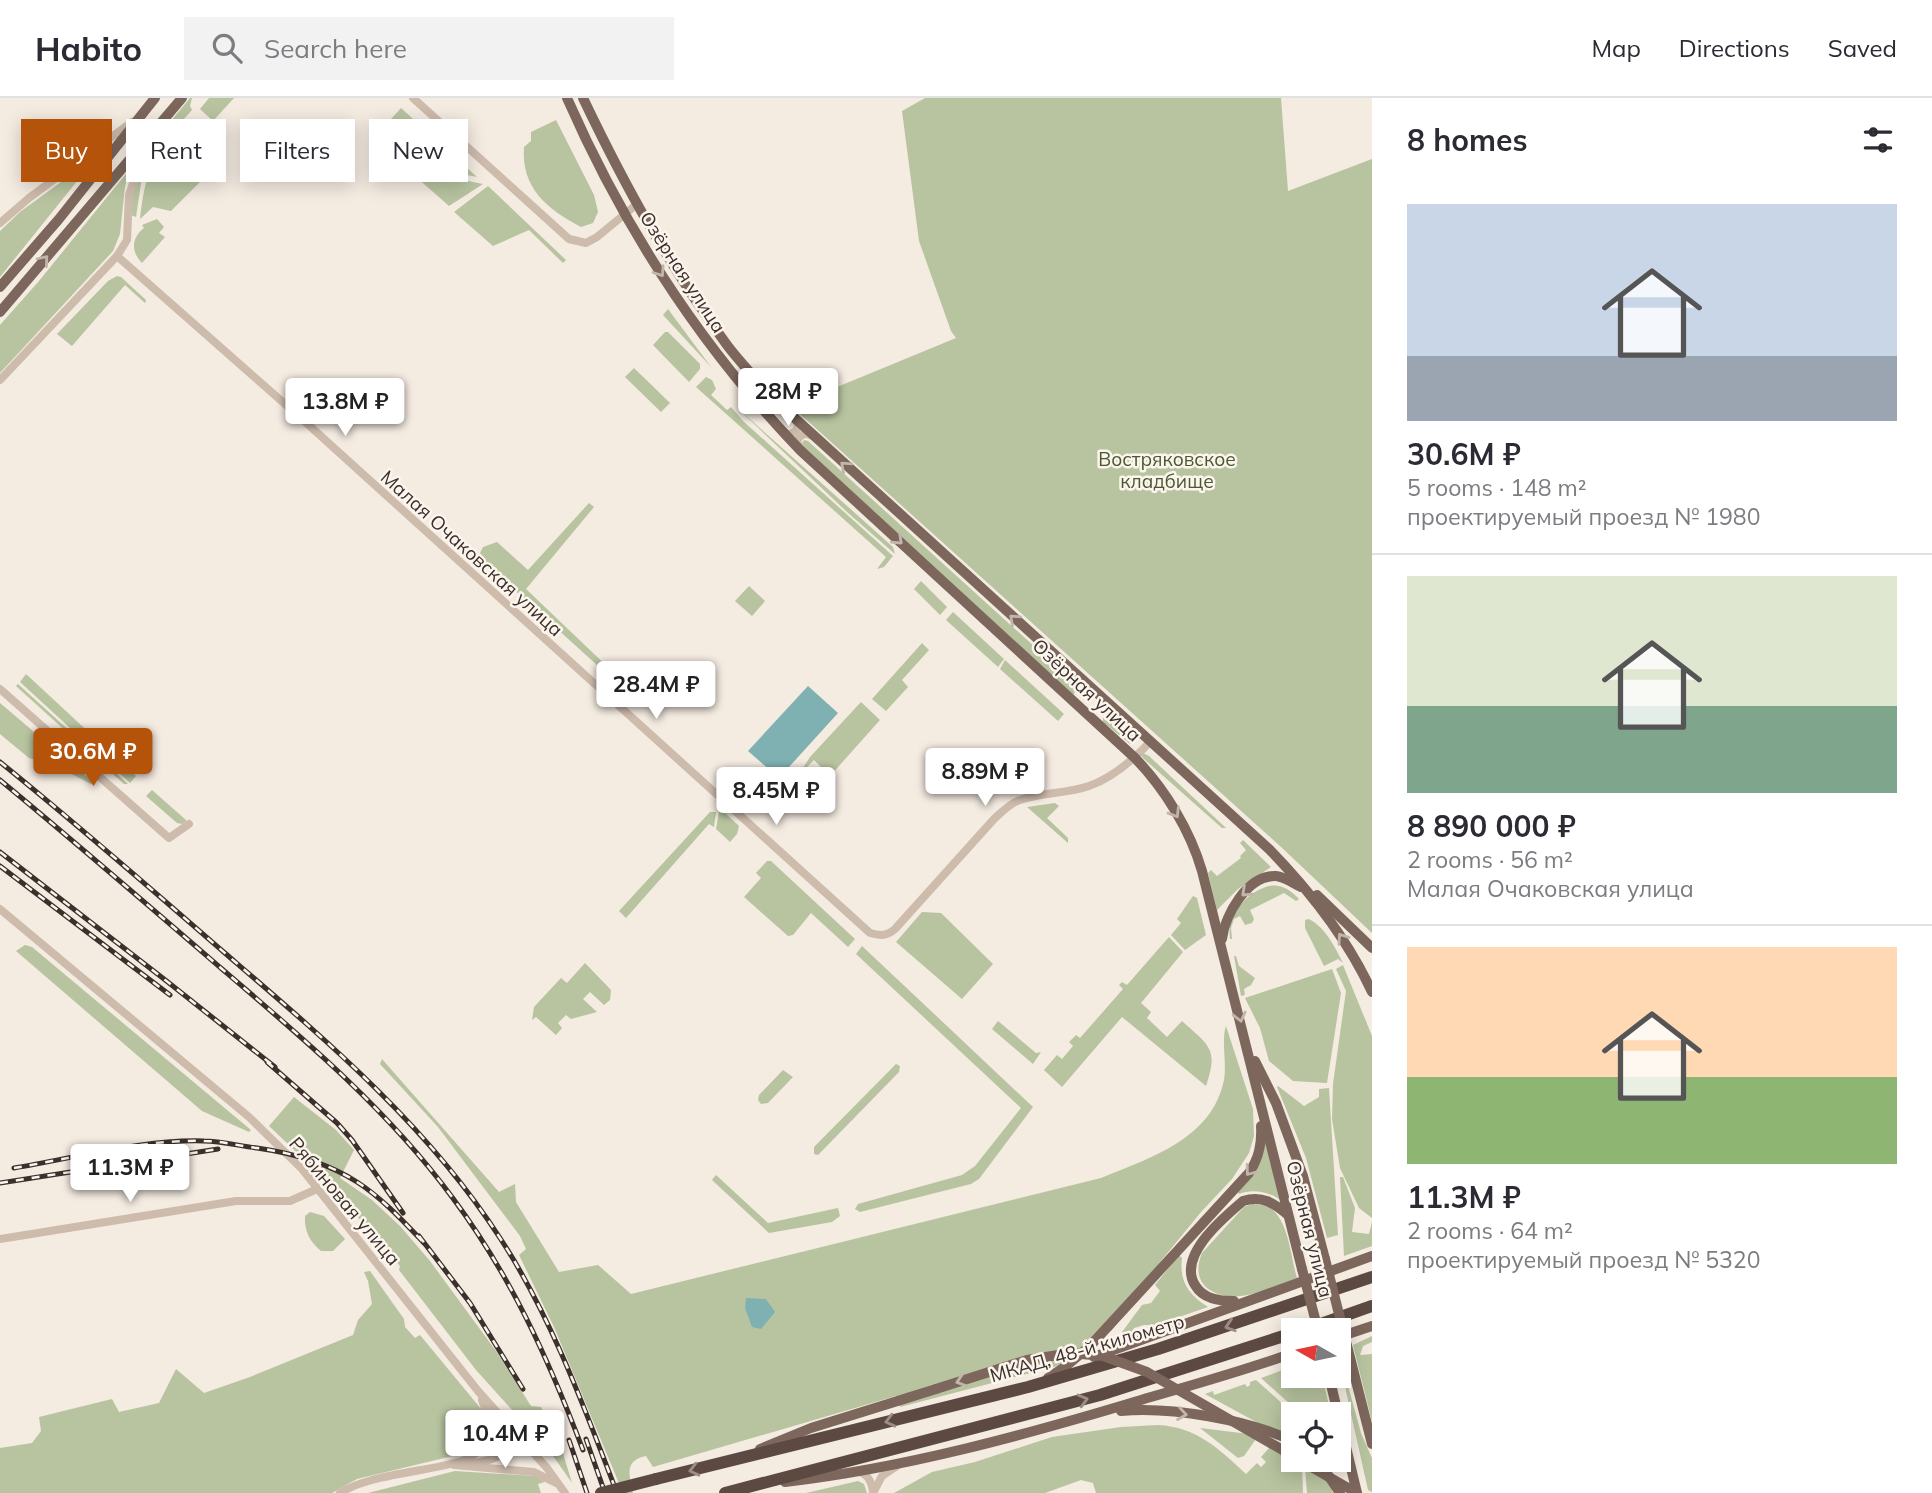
<!DOCTYPE html>
<html lang="en">
<head>
<meta charset="utf-8">
<style>
  body { margin:0; font-family:Mulish,sans-serif; background:#f2f2f3; color:#2b2b33; height:100vh; display:flex; flex-direction:column; font-size:26px; white-space:nowrap }
  * { box-sizing:border-box; margin:0 }
  p { font-size:23px; color:#7c7c81 }
  .icon { flex:none; width:38px; height:38px; fill:none; stroke:currentColor; stroke-width:2; stroke-linecap:round; stroke-linejoin:round }
  .map { position:relative; flex:1; overflow:hidden }
  .sheet { display:flex; flex-direction:column; background:#fff; width:560px }
  .sheet>* { flex:none }
  .top-card { position:absolute; left:21px; top:21px; width:665px; height:63px; display:flex; gap:14px }
  .needle { width:46px; rotate:279deg }
  .buttons { position:absolute; left:1281px; top:1220px; display:grid; gap:14px }
  .buttons a { display:grid; place-items:center; width:70px; height:70px; border-radius:0px; background:#fff; box-shadow:0 4px 18px #0003; font-size:35px }
  .price { position:absolute; translate:-50% -60px; padding:0 16px; border-radius:7px; background:#fff; color:#222; font-size:23px; line-height:46px; filter:drop-shadow(0 2px 4px #0008) }
  .price::after { content:''; position:absolute; left:50%; top:42px; width:21px; height:16px; margin-left:-10px; background:inherit; clip-path:polygon(0 0,100% 0,50% 100%) }
  .price.current { background:#b45309; color:#fff }
  ul { padding:0; list-style:none }
  li { display:grid; align-content:center; gap:14px; height:371px; padding:0 35px }
  li+li { border-top:2px solid #e1e1e2 }
  li span { display:grid; place-items:center; height:217px; border-radius:0px; color:#555 }
  li>.icon { margin-inline-start:auto }
  span .icon { width:126px; height:126px; fill:#fffc; stroke-width:1 }
  li b { font-size:30px }
  h2 { display:flex; justify-content:space-between; align-items:center; height:84px; padding:0 35px; font-size:30px }
  .chip { padding:0 24px; border-radius:0px; background:#fff; box-shadow:0 4px 18px #0003; font-size:24px; line-height:63px }
  .chip.current { background:#b45309; color:#fff }
  header { display:flex; align-items:center; gap:42px; box-sizing:border-box; height:98px; padding:0 35px; background:#fff; border-bottom:2px solid #e1e1e2 }
  header strong { font-size:33px }
  nav { display:flex; gap:38px; margin-inline-start:auto; font-size:24px }
  .search { width:490px; height:63px; background:#f2f2f3; display:flex; align-items:center; gap:18px; box-sizing:border-box; padding:0 24px; border-radius:0px; color:#7c7c81; font-size:26px }
  main { display:flex; flex:1; min-height:0 }
  .map>svg:first-child { display:block }
</style>
</head>
<body>
<header>
<strong>Habito</strong>
<div class="search"><svg class="icon" aria-label="search" viewBox="0 0 24 24"><circle cx="10" cy="10" r="6"/><path d="M15 15l6 6"/></svg>Search here</div>
<nav><a>Map</a><a>Directions</a><a>Saved</a></nav>
</header>
<main>
<div class="map">
<svg width="1372" height="1395" viewBox="0 0 1372 1395">
  <rect width="100%" height="100%" fill="#f4ebe1"/>
  <g fill="#b8c4a0">
    <path d="M190,0H192L190,8L192,12L149,60L143,72L136,119L131,117L129,109L142,58Z"/>
    <path d="M209,0H234L213,23L200,11Z"/>
    <path d="M925,0H1281L1288,93L1372,61V835L1280,748L791,308L956,240L951,233L919,143L902,13Z"/>
    <path d="M401,10L477,79L447,73L391,21Z"/>
    <path d="M556,22L594,97L598,114L593,125L581,129C547,111 521,90 524,49L531,43V34Z"/>
    <path d="M386,26L437,71L399,63L401,48L381,31Z"/>
    <path d="M172,44L185,57L188,54L192,59L203,49L215,61V69L171,113L153,109L140,121C144,87 147,69 172,44Z"/>
    <path d="M95,59L94,62L0,179V133L20,114Z"/>
    <path d="M407,71L483,86L449,108Z"/>
    <path d="M129,72L125,89L120,136L113,153L0,275V227L39,183Z"/>
    <path d="M488,88L566,162L563,165L529,132L493,148L454,114Z"/>
    <path d="M157,121L164,129L159,135L165,139L142,165C131,154 131,140 144,130L142,127Z"/>
    <path d="M117,178L121,179L146,202L145,205L125,187L72,248L57,236L108,183Z"/>
    <path d="M668,211L711,269L663,217Z"/>
    <path d="M665,234H668L700,266V271L689,284L653,247Z"/>
    <path d="M634,270L670,305L661,314L625,279Z"/>
    <path d="M706,279L712,282L716,291L711,297L727,312L731,309L743,323L893,458L884,469L877,471L886,459L696,289Z"/>
    <path d="M733,306L893,449L895,456L847,414Z"/>
    <path d="M804,342L808,343L1079,589L1073,597L803,349L802,345Z"/>
    <path d="M589,405L594,409L526,491L613,574L609,578L478,459L483,449L497,444L528,472Z"/>
    <path d="M921,483L947,509L940,517L914,491Z"/>
    <path d="M749,488L765,503L752,518L735,503Z"/>
    <path d="M953,514L1004,561L998,569L946,522Z"/>
    <path d="M922,545L929,552L902,582L908,589L886,613L872,601Z"/>
    <path d="M1005,562L1064,616L1058,623L1000,571Z"/>
    <path d="M26,576L136,678L130,685L20,584Z"/>
    <path d="M18,586L128,686H124L16,588Z"/>
    <path d="M861,604L880,622L830,678L814,662L798,678L810,659Z"/>
    <path d="M0,605L93,684L91,686L58,669L29,660L0,636Z"/>
    <path d="M1108,616L1133,638L1134,644L1130,646L1103,624V620Z"/>
    <path d="M1143,655L1149,658L1226,730H1222L1143,660L1141,657Z"/>
    <path d="M152,692L186,722V723L182,726L177,725L146,698Z"/>
    <path d="M1055,705L1059,708L1047,720L1068,740V745L1027,709Z"/>
    <path d="M710,714H716L714,729L709,726L626,820L619,813Z"/>
    <path d="M719,714L725,715L739,728L737,736L730,744L716,731Z"/>
    <path d="M1243,742L1271,769L1238,791L1217,812L1208,775L1211,772L1217,778L1241,760L1240,758L1246,752L1240,745Z"/>
    <path d="M767,763H771L855,841L848,849L811,815L793,837L788,838L744,799L761,780L756,775Z"/>
    <path d="M1269,788C1282,786 1290,792 1299,801L1296,803L1284,795L1250,812L1254,821L1252,825L1245,827L1240,818L1234,821L1231,830L1232,841H1230C1226,818 1246,794 1269,788Z"/>
    <path d="M1193,798L1197,800L1206,837L1185,852L1171,837L1181,825L1177,821Z"/>
    <path d="M922,814L941,815L993,866L962,901L896,844Z"/>
    <path d="M1309,821C1325,829 1335,849 1343,865L1338,861L1324,868L1305,830V822Z"/>
    <path d="M1169,839L1183,854L1141,905L1151,914L1147,920L1167,939L1182,923C1209,948 1219,950 1206,988L1122,919L1062,989L1044,972L1057,957L1062,961L1073,948L1069,944L1076,937L1080,940L1123,891L1119,887L1122,884L1127,887Z"/>
    <path d="M25,847L32,849L251,1032L249,1034L202,1013L16,853Z"/>
    <path d="M862,848L1033,1009L979,1081L971,1086L860,1114L855,1111L858,1106L962,1077L975,1068L1021,1010L856,856Z"/>
    <path d="M1234,858H1236L1239,868L1255,880L1251,887L1244,891L1245,897L1241,898Z"/>
    <path d="M585,865L611,892L610,902L604,907L590,894L583,901L597,914L571,921L566,917L558,925L562,930L556,937L536,919L532,922L534,909L561,880L567,885Z"/>
    <path d="M1343,867L1372,938V1120L1359,1110L1340,1070L1332,1021L1333,986L1346,893L1336,871Z"/>
    <path d="M1332,871L1341,895L1327,985L1293,983L1269,963L1260,930L1245,900Z"/>
    <path d="M998,923L1036,955L1041,954L1033,966L992,931Z"/>
    <path d="M1226,928L1253,1011L1254,1038L1249,1055L1232,1081L1201,1114L1161,1163L1112,1232L1073,1260L1057,1268L900,1309L896,1298L653,1369L646,1358C624,1362 629,1377 633,1395H623L554,1229L519,1157L526,1151L520,1138L438,1029L380,966L382,961L499,1094L515,1086L516,1104L559,1174L598,1167L631,1196L1101,1080C1150,1060 1212,1041 1224,982C1227,965 1221,942 1226,928Z"/>
    <path d="M896,966L900,968L899,974L818,1057L814,1056V1049Z"/>
    <path d="M783,972L793,979L768,1005L761,1006L758,1002L759,997Z"/>
    <path d="M1278,988L1304,1008L1319,999V991L1329,990L1338,1137L1327,1140L1306,1060L1277,989Z"/>
    <path d="M294,999L336,1032L354,1052L340,1080L372,1102L400,1128L430,1163L496,1253L531,1308L541,1309L562,1352L572,1385L551,1355L476,1272L399,1172L400,1168L326,1082L269,1028Z"/>
    <path d="M1266,1043L1282,1103C1270,1094 1253,1090 1239,1096L1236,1092Z"/>
    <path d="M716,1077L768,1125L838,1110L840,1118L832,1124L769,1135L712,1082Z"/>
    <path d="M1340,1079H1343L1355,1110L1352,1134L1369,1136L1372,1124V1148L1344,1158Z"/>
    <path d="M1252,1106C1259,1107 1268,1107 1273,1112C1289,1127 1291,1160 1297,1180C1270,1189 1233,1210 1207,1190C1196,1180 1197,1167 1202,1155L1244,1109Z"/>
    <path d="M310,1114L324,1118L345,1141L333,1153H321C310,1144 304,1133 305,1118Z"/>
    <path d="M1179,1157L1182,1160C1179,1184 1189,1197 1208,1209L1156,1227H1144L1134,1230L1131,1236L1125,1238L1122,1234L1142,1207L1151,1205L1160,1193L1155,1187Z"/>
    <path d="M370,1173L404,1221L405,1229L415,1240L420,1237L482,1312C486,1329 481,1346 465,1355L357,1381L332,1395H0V1350L32,1345L41,1333L39,1319L112,1301L119,1314L159,1305L176,1271L204,1295L250,1279L353,1237L358,1222L372,1206L368,1183L364,1174Z"/>
    <path d="M1372,1238V1244L1363,1248L1360,1257L1372,1256V1324L1353,1247Z"/>
    <path d="M1339,1262H1341L1361,1335L1372,1360V1394L1368,1392Z"/>
    <path d="M1293,1268V1278H1304L1306,1284L1322,1278L1331,1316H1301L1261,1280Z"/>
    <path d="M1256,1282L1294,1316L1293,1340L1269,1331L1205,1296L1213,1293L1214,1297L1245,1286L1247,1289L1250,1287V1284Z"/>
    <path d="M1158,1327C1197,1329 1219,1351 1246,1376L1257,1365L1261,1369L1266,1364L1261,1359L1270,1349L1302,1367L1303,1395H1096L1093,1385L1081,1382L1045,1395H894L932,1374L975,1364L1052,1339L1121,1329Z"/>
    <path d="M1200,1330L1249,1336L1256,1341L1244,1358L1238,1360Z"/>
    <path d="M1305,1369L1329,1384L1333,1395H1307Z"/>
    <path d="M455,1373L535,1378L545,1384L538,1386L541,1395H368Z"/>
    <path d="M858,1383L864,1386L867,1395H806Z"/>
  </g>
  <g fill="#7fb0b2">
    <path d="M808,588L838,615L779,680L748,653Z"/>
    <path d="M746,1200L766,1201L775,1214L761,1231L752,1229L745,1210Z"/>
  </g>
  <g fill="none" stroke-linecap="round" stroke-linejoin="round">
    <g stroke="#cdbbac" stroke-width="8">
      <path d="M413,0L569,141L586,145L597,139L637,106"/>
      <path d="M0,125L29,100L132,24"/>
      <path d="M117,158L302,321L870,835C881,838 887,838 895,831L994,721C1002,714 1010,705 1020,702C1042,694 1067,696 1089,688C1112,680 1134,661 1150,644"/>
      <path d="M0,282L117,158L127,142L129,97L146,47"/>
      <path d="M783,334L788,337L796,333L798,327L796,322"/>
      <path d="M800,352L797,343C800,336 806,334 812,338"/>
      <path d="M0,591L169,740L189,726"/>
      <path d="M0,811L249,1019L302,1071L478,1293L547,1370L565,1395"/>
      <path d="M0,1141L236,1103H290L317,1091"/>
      <path d="M478,1351C492,1332 490,1323 482,1302"/>
      <path d="M467,1366C485,1364 501,1361 513,1346V1335"/>
      <path d="M454,1367L534,1374L556,1385"/>
      <path d="M856,1373C867,1375 871,1382 873,1393"/>
      <path d="M340,1395C370,1376 426,1374 462,1363C481,1357 493,1334 513,1334"/>
      <path d="M873,1395L882,1378L897,1368"/>
    </g>
    <g stroke="#7d675c" stroke-width="10">
      <path d="M567,0C624,130 702,250 800,352L1135,660C1165,691 1190,732 1202,773L1302,1171"/>
      <path d="M583,0C625,88 669,168 727,247C742,267 760,285 777,304L1269,751C1310,793 1347,840 1372,894"/>
      <path d="M0,189L59,121L155,0"/>
      <path d="M0,214L182,0"/>
      <path d="M1317,797L1372,850"/>
      <path d="M1222,841C1225,817 1247,777 1276,778C1285,779 1293,785 1301,789"/>
      <path d="M1255,963L1276,1005L1303,1078L1325,1161"/>
      <path d="M1234,1203C1219,1203 1203,1201 1195,1187C1177,1158 1223,1120 1243,1103C1262,1097 1274,1105 1288,1117"/>
      <path d="M1339,1239L1372,1228"/>
      <path d="M1094,1259L1372,1158"/>
      <path d="M1329,1278L1338,1316"/>
      <path d="M1048,1280L1065,1269L1090,1248L1249,1075C1259,1060 1262,1046 1261,1028"/>
      <path d="M1121,1313C1170,1308 1248,1322 1293,1343"/>
      <path d="M1339,1320L1357,1395"/>
      <path d="M760,1351L811,1330L936,1291"/>
      <path d="M1318,1362L1340,1395"/>
      <path d="M785,1384C905,1370 1025,1337 1141,1302C1192,1287 1243,1273 1293,1255"/>
    </g>
    <g stroke="#5c4a42" stroke-width="12">
      <path d="M1304,1232L1372,1208"/>
      <path d="M656,1381L1028,1289L1158,1251L1372,1179"/>
      <path d="M725,1395L1100,1297L1293,1235"/>
    </g>
    <defs>
      <g id="rail">
        <path d="M0,664C77,726 151,791 226,856C326,942 428,1028 500,1140C551,1218 584,1309 617,1395"/>
        <path d="M0,682C75,744 149,808 222,871C304,941 388,1012 452,1099C511,1178 548,1260 583,1352"/>
        <path d="M0,754L164,881L275,969"/>
        <path d="M0,768L170,897"/>
        <path d="M267,964L337,1025L352,1042L403,1115"/>
        <path d="M14,1070C75,1060 143,1041 204,1043C222,1043 239,1048 257,1050C292,1055 326,1064 357,1084C382,1100 403,1123 424,1145"/>
        <path d="M0,1085L218,1051"/>
        <path d="M419,1138L470,1205L523,1291"/>
        <path d="M586,1341L605,1395"/>
        <path d="M569,1342L587,1395"/>
      </g>
    </defs>
    <use href="#rail" stroke="#3b302b" stroke-width="5"/>
    <use href="#rail" stroke="#fbf5ee" stroke-width="2.5" stroke-dasharray="8" stroke-linecap="butt"/>
    <g stroke="#7d675c" stroke-width="10">
      <path d="M1325,1161L1372,1346"/>
      <path d="M1302,1171L1318,1232"/>
      <path d="M936,1291L1027,1262L1071,1255L1103,1258L1147,1274L1293,1358"/>
      <path d="M1299,1362L1357,1395"/>
    </g>
    <path stroke="#5c4a42" stroke-width="12" d="M601,1395L656,1381"/>
  </g>
  <defs><path id="oneway-chevron" d="M-2-3.5L2.5 0L-2 3.5" fill="none" stroke-width="1.6" stroke-linecap="round" stroke-linejoin="round" transform="scale(1.75)"/></defs>
  <g stroke="#c2b5ac">
    <use href="#oneway-chevron" transform="translate(44 162) rotate(-50)"/>
    <use href="#oneway-chevron" transform="translate(660 174) rotate(56)"/>
    <use href="#oneway-chevron" transform="translate(845 368) rotate(-138)"/>
    <use href="#oneway-chevron" transform="translate(898 442) rotate(43)"/>
    <use href="#oneway-chevron" transform="translate(1014 521) rotate(-138)"/>
    <use href="#oneway-chevron" transform="translate(1175 715) rotate(59)"/>
    <use href="#oneway-chevron" transform="translate(1246 794) rotate(137)"/>
    <use href="#oneway-chevron" transform="translate(1342 840) rotate(-125)"/>
    <use href="#oneway-chevron" transform="translate(1240 919) rotate(76)"/>
    <use href="#oneway-chevron" transform="translate(1250 1073) rotate(127)"/>
    <use href="#oneway-chevron" transform="translate(961 1283) rotate(162)"/>
    <use href="#oneway-chevron" transform="translate(1182 1316) rotate(9)"/>
  </g>
  <g stroke="#9c8e87">
    <use href="#oneway-chevron" transform="translate(1230 1228) rotate(162)"/>
    <use href="#oneway-chevron" transform="translate(1083 1302) rotate(-15)"/>
    <use href="#oneway-chevron" transform="translate(890 1323) rotate(166)"/>
    <use href="#oneway-chevron" transform="translate(694 1372) rotate(166)"/>
  </g>
  <g text-anchor="middle" dominant-baseline="central" stroke-width="5" stroke-linejoin="round" paint-order="stroke">
    <g font-size="19" fill="#3b302b" stroke="#fbf5ee">
      <text transform="translate(683 174) rotate(57)">Озёрная улица</text>
      <text transform="translate(472 455) rotate(42)">Малая Очаковская улица</text>
      <text transform="translate(1087 592) rotate(43)">Озёрная улица</text>
      <text transform="translate(345 1103) rotate(50)">Рябиновая улица</text>
      <text transform="translate(1310 1131) rotate(76)">Озёрная улица</text>
      <text transform="translate(1087 1250) rotate(-16)">МКАД, 48-й километр</text>
    </g>
    <g font-size="19" fill="#4a5a2e" stroke="#fbf5ee">
      <text x="1167" y="361">Востряковское<tspan x="1167" dy="22">кладбище</tspan></text>
    </g>
  </g>
</svg>
<div class="buttons">
<a><svg class="needle" viewBox="-14 -14 28 28"><path d="M0-13l5 13h-10z" fill="#e53935"/><path d="M0 13l5-13h-10z" fill="#7c7c81"/></svg></a>
<a><svg class="icon" aria-label="locate" viewBox="0 0 24 24"><circle cx="12" cy="12" r="6"/><path d="M12 2v4M12 18v4M2 12h4M18 12h4"/></svg></a>
</div>
<b class="price" style="left:788px;top:330px">28M ₽</b>
<b class="price" style="left:345px;top:340px">13.8M ₽</b>
<b class="price" style="left:656px;top:623px">28.4M ₽</b>
<b class="price current" style="left:93px;top:690px">30.6M ₽</b>
<b class="price" style="left:985px;top:710px">8.89M ₽</b>
<b class="price" style="left:776px;top:729px">8.45M ₽</b>
<b class="price" style="left:130px;top:1106px">11.3M ₽</b>
<b class="price" style="left:505px;top:1372px">10.4M ₽</b>
<div class="top-card">
<a class="chip current">Buy</a>
<a class="chip">Rent</a>
<a class="chip">Filters</a>
<a class="chip">New</a>
</div>
</div>
<section class="sheet">
<h2>8 homes<svg class="icon" aria-label="filters" viewBox="0 0 24 24"><path d="M4 7h16M4 17h16"/><circle cx="9" cy="7" r="2"/><circle cx="15" cy="17" r="2"/></svg></h2>
<ul>
<li><span style="background:linear-gradient(#c9d6e8 70%,#9aa5b1 0)"><svg class="icon" aria-label="home" viewBox="0 0 24 24"><path d="M3 11l9-7 9 7M6 9v11h12V9"/></svg></span><div><b>30.6M ₽</b><p>5 rooms · 148 m²</p><p>проектируемый проезд № 1980</p></div></li>
<li><span style="background:linear-gradient(#dfe7d0 60%,#7fa58c 0)"><svg class="icon" aria-label="home" viewBox="0 0 24 24"><path d="M3 11l9-7 9 7M6 9v11h12V9"/></svg></span><div><b>8 890 000 ₽</b><p>2 rooms · 56 m²</p><p>Малая Очаковская улица</p></div></li>
<li><span style="background:linear-gradient(#ffd9b3 60%,#8fb573 0)"><svg class="icon" aria-label="home" viewBox="0 0 24 24"><path d="M3 11l9-7 9 7M6 9v11h12V9"/></svg></span><div><b>11.3M ₽</b><p>2 rooms · 64 m²</p><p>проектируемый проезд № 5320</p></div></li>
</ul>
</section>
</main>
</body>
</html>
